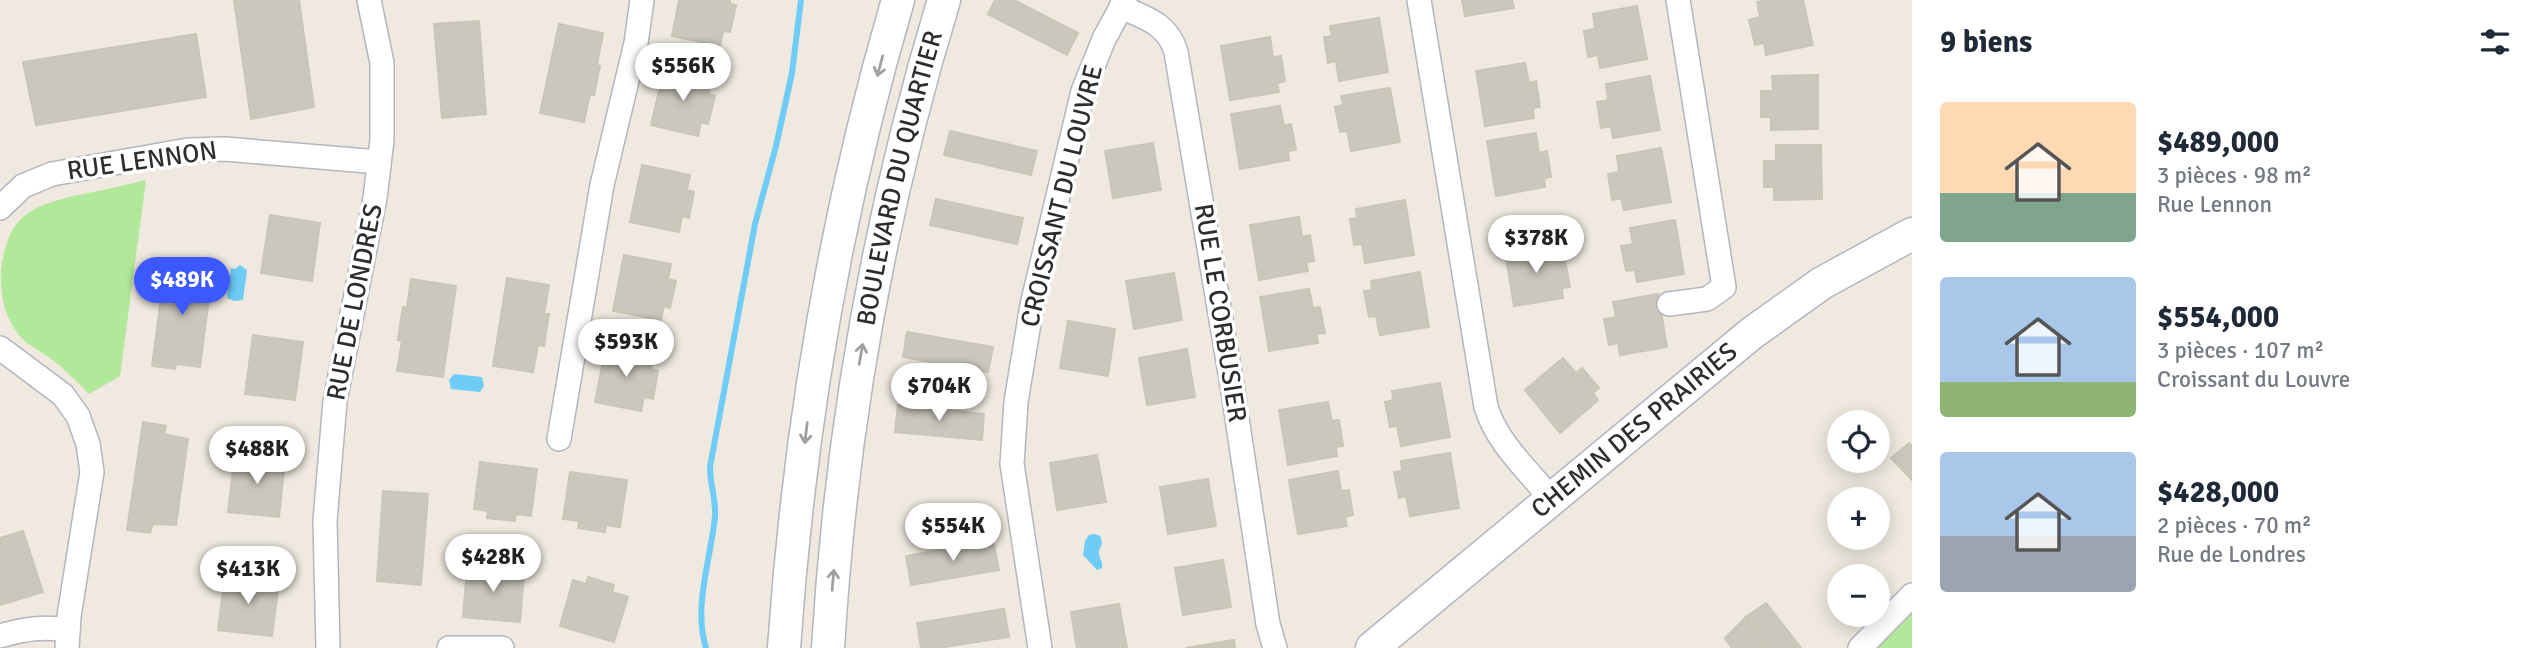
<!DOCTYPE html>
<html lang="fr">
<head>
<meta charset="utf-8">
<style>
  body { margin:0; font-family:Signika,sans-serif; background:#f6f6f7; color:#1f2937; height:100vh; display:flex; flex-direction:column; font-size:26px; white-space:nowrap }
  * { box-sizing:border-box; margin:0 }
  p { font-size:23px; color:#747a83 }
  .icon { flex:none; width:38px; height:38px; fill:none; stroke:currentColor; stroke-width:2; stroke-linecap:round; stroke-linejoin:round }
  .map { position:relative; flex:1; overflow:hidden }
  .details { display:flex; flex-direction:column; background:#fff; width:630px }
  .details>* { flex:none }
  .tools { position:absolute; left:1827px; top:410px; display:grid; gap:14px }
  .tools a { display:grid; place-items:center; width:63px; height:63px; border-radius:50%; background:#fff; box-shadow:0 4px 18px #0003; font-size:35px }
  .price { position:absolute; translate:-50% -60px; padding:0 16px; border-radius:24px; background:#fff; color:#222; font-size:23px; line-height:46px; filter:drop-shadow(0 2px 4px #0008) }
  .price::after { content:''; position:absolute; left:50%; top:42px; width:21px; height:16px; margin-left:-10px; background:inherit; clip-path:polygon(0 0,100% 0,50% 100%) }
  .price.current { background:#3c58ff; color:#fff }
  ul { padding:0; list-style:none }
  li { display:flex; align-items:center; gap:21px; height:175px; padding:0 28px }
  li span { display:grid; place-items:center; flex:none; width:196px; height:140px; border-radius:7px; color:#555 }
  li>.icon { margin-inline-start:auto }
  span .icon { width:84px; height:84px; fill:#fffc; stroke-width:1 }
  li b { font-size:30px }
  h2 { display:flex; justify-content:space-between; align-items:center; height:84px; padding:0 28px; font-size:30px }
  main { display:flex; flex:1; min-height:0 }
  .map>svg:first-child { display:block }
</style>
</head>
<body>
<main>
<div class="map">
<svg width="1912" height="648" viewBox="0 0 1912 648">
  <rect width="100%" height="100%" fill="#efe9df"/>
  <g fill="#b1e899">
    <path d="M146,180L120,376L89,394C78,383 67,371 54,361C43,352 28,346 19,335C4,316 0,295 1,270C8,214 32,205 83,194C104,190 125,185 146,180Z"/>
    <path d="M1912,611V648H1877Z"/>
  </g>
  <g fill="#6eccf6">
    <path d="M240,265L247,270L243,300L234,301L227,298L231,268L235,269Z"/>
    <path d="M454,374L482,377L484,386L480,392L451,389L449,380Z"/>
    <path d="M1095,534L1100,536C1105,547 1098,547 1099,554C1100,560 1103,561 1102,568L1097,570L1083,555L1085,541L1089,535Z"/>
  </g>
  <g fill="none" stroke-linecap="round" stroke-linejoin="round">
    <path stroke="#6eccf6" stroke-width="6" d="M706,648C693,606 711,559 715,516C716,500 710,484 710,467L755,224L776,146L792,73L801,0"/>
  </g>
  <g fill="#cbc7bd" stroke="#cbc5b8" stroke-width="2">
    <path d="M234,0H299L314,107L251,119Z"/>
    <path d="M679,0H730V4L736,5L730,32L723,31L720,46L672,36Z"/>
    <path d="M995,0H1014L1078,33L1067,55L988,14Z"/>
    <path d="M1462,0H1512L1514,8L1465,16Z"/>
    <path d="M1766,0H1803L1813,45L1766,55L1764,43L1755,45L1749,20L1760,17L1757,2Z"/>
    <path d="M1637,6L1647,59L1600,68L1598,55L1588,57L1584,31L1595,29L1593,14Z"/>
    <path d="M1379,18L1388,72L1339,81L1336,61L1328,63L1324,37L1332,36L1330,26Z"/>
    <path d="M479,21L486,114L442,118L434,24Z"/>
    <path d="M559,24L603,33L597,65L600,66L594,95L590,94L584,122L540,113Z"/>
    <path d="M196,34L206,97L36,125L23,62Z"/>
    <path d="M1270,37L1273,57L1281,56L1285,81L1277,83L1279,92L1230,100L1221,46Z"/>
    <path d="M1525,63L1529,83L1536,81L1540,107L1533,108L1534,118L1485,126L1476,71Z"/>
    <path d="M664,70L712,81L708,94L715,96L708,124L701,122L698,136L651,125Z"/>
    <path d="M1818,75V129L1771,130V117H1761V91H1773L1772,76Z"/>
    <path d="M1650,76L1660,130L1613,138L1611,126L1601,128L1597,102L1608,100L1606,84Z"/>
    <path d="M1390,88L1400,142L1351,151L1347,131L1340,132L1335,107L1343,105L1341,96Z"/>
    <path d="M1280,106L1284,126L1291,124L1296,150L1288,151L1289,160L1240,169L1231,114Z"/>
    <path d="M950,131L1037,151L1031,175L944,155Z"/>
    <path d="M1536,133L1539,153L1547,151L1551,177L1544,178L1545,187L1496,196L1487,141Z"/>
    <path d="M1153,143L1161,190L1113,198L1105,151Z"/>
    <path d="M1776,145H1821L1822,199L1774,200V187H1764V161H1776Z"/>
    <path d="M1661,148L1671,202L1624,210L1621,198L1612,200L1608,174L1619,172L1617,156Z"/>
    <path d="M642,165L690,175L687,190L694,192L689,218L682,216L679,232L630,222Z"/>
    <path d="M936,199L1023,218L1017,244L930,225Z"/>
    <path d="M1405,200L1414,255L1365,263L1362,244L1354,245L1350,219L1357,218L1356,209Z"/>
    <path d="M270,215L320,223L312,281L261,273Z"/>
    <path d="M1299,217L1302,237L1310,235L1314,261L1306,262L1308,271L1259,280L1250,225Z"/>
    <path d="M1675,220L1684,274L1637,282L1635,270L1626,271L1621,246L1633,244L1630,228Z"/>
    <path d="M1555,243L1558,263L1565,261L1570,287L1562,288L1563,298L1514,306L1505,252Z"/>
    <path d="M624,255L671,264L668,279L676,281L670,308L664,306L661,320L613,311Z"/>
    <path d="M166,261L191,265L190,272L212,275L200,367L176,364L175,369L152,366Z"/>
    <path d="M1420,272L1429,327L1380,335L1376,316L1369,317L1364,291L1372,290L1371,281Z"/>
    <path d="M1174,273L1182,320L1134,329L1126,281Z"/>
    <path d="M507,278L549,285L544,314H549L544,346L538,345L533,372L493,366Z"/>
    <path d="M411,279L456,286L443,377L397,371L402,341L398,340L400,325L403,307L407,308Z"/>
    <path d="M1309,289L1313,308L1320,307L1325,333L1317,334L1318,343L1269,351L1260,297Z"/>
    <path d="M1658,294L1667,347L1620,355L1618,343L1609,345L1604,319L1616,317L1613,302Z"/>
    <path d="M1068,321L1115,329L1108,376L1060,368Z"/>
    <path d="M907,332L993,347L988,372L903,357Z"/>
    <path d="M253,335L303,342L295,400L245,394Z"/>
    <path d="M606,346L654,355L651,369L658,371L653,399L644,397L641,411L595,402Z"/>
    <path d="M1187,349L1195,397L1147,405L1139,358Z"/>
    <path d="M1563,358L1576,373L1582,368L1599,388L1593,393L1598,400L1560,433L1525,390Z"/>
    <path d="M1440,383L1450,437L1401,446L1397,426L1390,427L1385,402L1393,400L1392,391Z"/>
    <path d="M1328,402L1332,421L1339,420L1343,446L1336,447L1337,456L1288,465L1279,410Z"/>
    <path d="M898,405L984,414L982,440L895,432Z"/>
    <path d="M143,422L166,426L164,434L188,439L176,525L153,524L150,533L127,530Z"/>
    <path d="M1909,443L1912,446V480L1891,458Z"/>
    <path d="M1450,453L1459,508L1410,516L1406,496L1399,498L1394,472L1402,471L1401,461Z"/>
    <path d="M235,454L285,460L279,517L228,512Z"/>
    <path d="M1097,455L1106,502L1057,510L1050,463Z"/>
    <path d="M480,462L537,469L531,516L516,514L515,521L487,518L488,511L474,509Z"/>
    <path d="M1338,471L1341,491L1349,490L1353,515L1345,517L1347,526L1298,534L1289,480Z"/>
    <path d="M570,472L627,480L620,527L606,525L605,532L578,528L579,521L563,519Z"/>
    <path d="M1208,479L1216,526L1168,534L1160,487Z"/>
    <path d="M383,491L428,494L421,585L377,581Z"/>
    <path d="M23,531L43,592L0,605V538Z"/>
    <path d="M993,540L999,570L911,585L906,556Z"/>
    <path d="M1223,560L1231,607L1183,615L1175,568Z"/>
    <path d="M484,564L506,567V573L524,574L520,622L463,617L467,569L483,570Z"/>
    <path d="M225,576L279,582L272,636L218,630Z"/>
    <path d="M588,577L614,585L612,592L628,597L614,642L560,626L573,580L586,584Z"/>
    <path d="M1766,603L1801,648H1770L1746,617Z"/>
    <path d="M1119,604L1127,648H1077L1071,612Z"/>
    <path d="M1004,609L1009,637L938,648H921L917,623Z"/>
    <path d="M1746,617L1770,648H1732L1725,638Z"/>
    <path d="M1234,640L1235,648H1186Z"/>
  </g>
  <g fill="none" stroke-linecap="round" stroke-linejoin="round">
    <defs>
      <g id="street">
        <path d="M1419,0L1486,407C1497,443 1528,470 1551,499"/>
        <path d="M1121,7C1146,18 1168,24 1176,52L1232,385L1268,624L1275,648"/>
        <path d="M0,208L23,186L52,174L188,150L225,149L379,162"/>
        <path d="M1669,304L1707,299L1724,287L1678,0"/>
        <path d="M0,348L63,395L78,416L88,444L92,472L69,616L67,648"/>
        <path d="M559,439L602,185L636,43L642,0"/>
        <path d="M0,636C24,629 43,626 68,630"/>
        <path d="M328,648L325,521L335,401L375,198L382,140V63L369,0"/>
        <path d="M449,648H502"/>
        <path d="M1040,648L1012,464L1016,402L1032,305L1083,91L1104,39L1125,0"/>
        <path d="M1860,648L1912,595"/>
      </g>
      <g id="secondary">
        <path d="M784,648C799,428 836,211 898,0"/>
        <path id="s1" d="M828,648C841,429 880,210 944,0"/>
        <path id="s2" d="M1372,648L1752,333L1822,283L1912,234"/>
      </g>
    </defs>
    <use href="#street" stroke="#b3b5c1" stroke-width="26"/>
    <use href="#secondary" stroke="#b3b5c1" stroke-width="35"/>
    <use href="#street" stroke="#fff" stroke-width="23"/>
    <use href="#secondary" stroke="#fff" stroke-width="32"/>
  </g>
  <defs><path id="oneway-shaft" d="M-6 0H5M1.5-3L5.5 0L1.5 3" fill="none" stroke-width="1.6" stroke-linecap="round" stroke-linejoin="round" transform="scale(1.75)"/></defs>
  <g stroke="#a0a0a0">
    <use href="#oneway-shaft" transform="translate(880 66) rotate(105)"/>
    <use href="#oneway-shaft" transform="translate(861 354) rotate(-80)"/>
    <use href="#oneway-shaft" transform="translate(806 433) rotate(97)"/>
    <use href="#oneway-shaft" transform="translate(833 580) rotate(-85)"/>
  </g>
  <g text-anchor="middle" dominant-baseline="central" stroke-width="7" stroke-linejoin="round" paint-order="stroke">
    <g font-size="26" fill="#2d2d2d" stroke="#fff">
      <text transform="translate(142 161) rotate(-8)">RUE LENNON</text>
      <text stroke="none"><textPath href="#s1" startOffset="476">BOULEVARD DU QUARTIER</textPath></text>
      <text transform="translate(1062 196) rotate(-76)">CROISSANT DU LOUVRE</text>
      <text transform="translate(355 302) rotate(-79)">RUE DE LONDRES</text>
      <text transform="translate(1220 313) rotate(81)">RUE LE CORBUSIER</text>
      <text stroke="none"><textPath href="#s2" startOffset="341">CHEMIN DES PRAIRIES</textPath></text>
    </g>
  </g>
</svg>
<div class="tools">
<a><svg class="icon" aria-label="locate" viewBox="0 0 24 24"><circle cx="12" cy="12" r="6"/><path d="M12 2v4M12 18v4M2 12h4M18 12h4"/></svg></a>
<a>+</a>
<a>−</a>
</div>
<b class="price" style="left:683px;top:103px">$556K</b>
<b class="price" style="left:1536px;top:275px">$378K</b>
<b class="price current" style="left:182px;top:317px">$489K</b>
<b class="price" style="left:626px;top:379px">$593K</b>
<b class="price" style="left:939px;top:423px">$704K</b>
<b class="price" style="left:257px;top:486px">$488K</b>
<b class="price" style="left:953px;top:563px">$554K</b>
<b class="price" style="left:493px;top:594px">$428K</b>
<b class="price" style="left:248px;top:606px">$413K</b>
</div>
<section class="details">
<h2>9 biens<svg class="icon" aria-label="filters" viewBox="0 0 24 24"><path d="M4 7h16M4 17h16"/><circle cx="9" cy="7" r="2"/><circle cx="15" cy="17" r="2"/></svg></h2>
<ul>
<li><span style="background:linear-gradient(#ffd9b3 65%,#7fa58c 0)"><svg class="icon" aria-label="home" viewBox="0 0 24 24"><path d="M3 11l9-7 9 7M6 9v11h12V9"/></svg></span><div><b>$489,000</b><p>3 pièces · 98 m²</p><p>Rue Lennon</p></div></li>
<li><span style="background:linear-gradient(#a9c7e8 75%,#8fb573 0)"><svg class="icon" aria-label="home" viewBox="0 0 24 24"><path d="M3 11l9-7 9 7M6 9v11h12V9"/></svg></span><div><b>$554,000</b><p>3 pièces · 107 m²</p><p>Croissant du Louvre</p></div></li>
<li><span style="background:linear-gradient(#a9c7e8 60%,#9aa5b1 0)"><svg class="icon" aria-label="home" viewBox="0 0 24 24"><path d="M3 11l9-7 9 7M6 9v11h12V9"/></svg></span><div><b>$428,000</b><p>2 pièces · 70 m²</p><p>Rue de Londres</p></div></li>
</ul>
</section>
</main>
</body>
</html>
